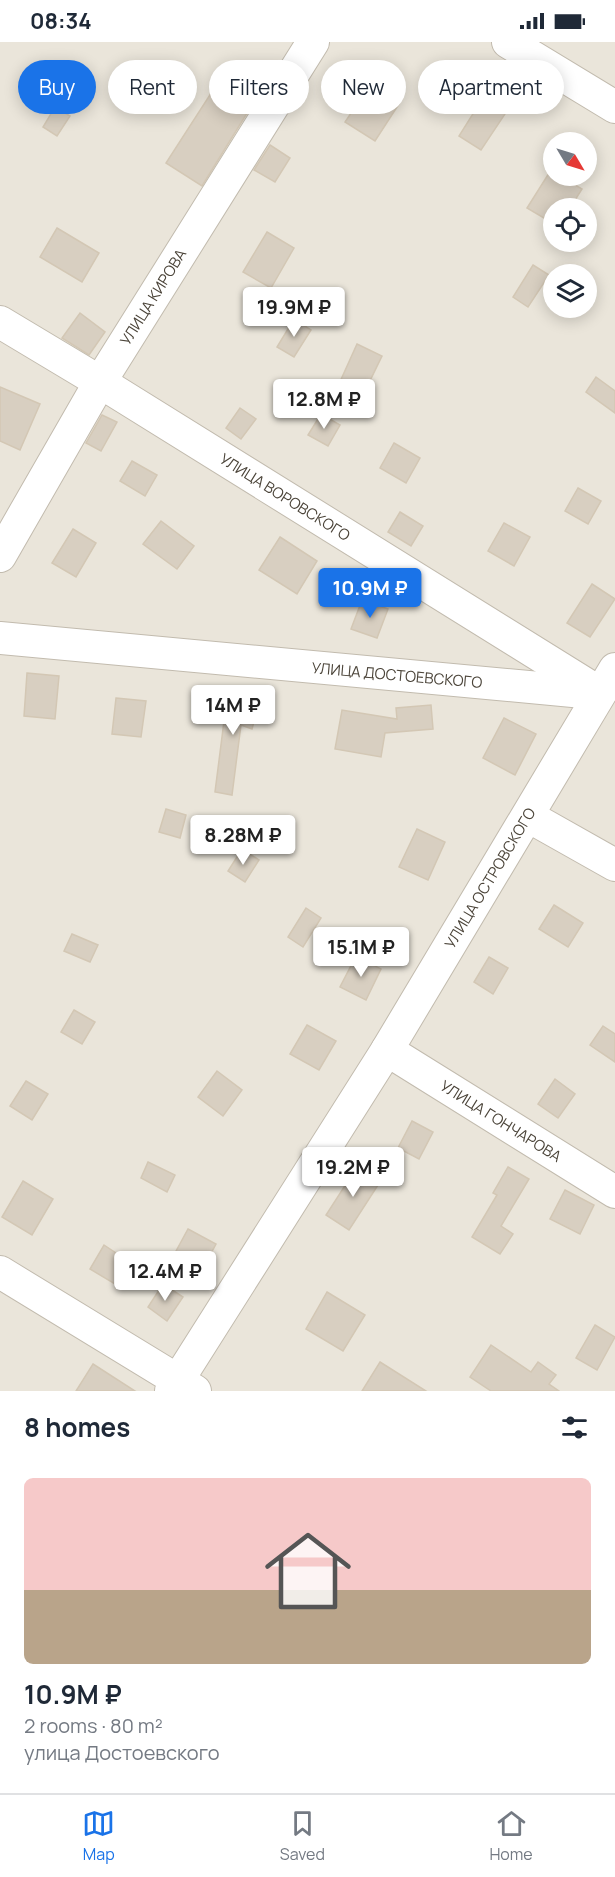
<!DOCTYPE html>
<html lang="en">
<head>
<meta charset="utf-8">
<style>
  body { margin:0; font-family:Manrope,sans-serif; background:#f6f6f7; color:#1f2937; height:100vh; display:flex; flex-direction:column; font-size:22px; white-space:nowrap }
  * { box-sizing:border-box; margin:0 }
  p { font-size:20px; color:#747a83 }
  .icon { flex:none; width:33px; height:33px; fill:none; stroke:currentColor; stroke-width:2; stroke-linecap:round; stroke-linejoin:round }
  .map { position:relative; height:1349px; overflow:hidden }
  .drawer { display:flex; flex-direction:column; background:#fff; flex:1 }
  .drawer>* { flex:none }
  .hud { position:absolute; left:18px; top:18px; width:579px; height:54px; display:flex; gap:12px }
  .needle { width:39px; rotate:128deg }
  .controls { position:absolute; left:543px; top:90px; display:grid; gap:12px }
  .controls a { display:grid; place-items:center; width:54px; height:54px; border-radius:50%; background:#fff; box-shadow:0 3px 15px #0003; font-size:30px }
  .price { position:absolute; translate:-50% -51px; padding:0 14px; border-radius:6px; background:#fff; color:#222; font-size:20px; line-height:39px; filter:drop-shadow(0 2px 3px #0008) }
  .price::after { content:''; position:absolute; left:50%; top:36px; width:18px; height:14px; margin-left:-9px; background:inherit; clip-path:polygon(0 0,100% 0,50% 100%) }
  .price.selected { background:#1a73e8; color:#fff }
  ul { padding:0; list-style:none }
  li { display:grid; align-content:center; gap:12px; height:318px; padding:0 24px }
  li+li { border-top:2px solid #e0e1e3 }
  li span { display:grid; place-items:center; height:186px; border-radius:9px; color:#555 }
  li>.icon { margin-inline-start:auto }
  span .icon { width:108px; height:108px; fill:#fffc; stroke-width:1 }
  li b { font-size:26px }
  h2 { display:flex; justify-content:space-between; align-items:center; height:72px; padding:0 24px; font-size:26px }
  .pill { padding:0 21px; border-radius:27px; background:#fff; box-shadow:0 3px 15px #0003; font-size:21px; line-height:54px }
  .pill.selected { background:#1a73e8; color:#fff }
  .status { display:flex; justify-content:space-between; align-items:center; height:42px; padding:0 30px; background:#fff; direction:ltr }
  .status svg { height:16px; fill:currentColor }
  .dock { display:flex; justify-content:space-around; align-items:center; height:84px; border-top:2px solid #e0e1e3; background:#fff; font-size:16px; color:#747a83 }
  .dock a { display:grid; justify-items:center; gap:3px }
  .dock .selected { color:#1a73e8 }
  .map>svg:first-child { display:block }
</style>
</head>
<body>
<div class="status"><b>08:34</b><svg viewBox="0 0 49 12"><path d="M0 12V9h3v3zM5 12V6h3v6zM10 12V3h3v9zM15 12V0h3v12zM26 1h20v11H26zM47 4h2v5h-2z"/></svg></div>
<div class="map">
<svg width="615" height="1349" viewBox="0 0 615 1349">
  <rect width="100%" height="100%" fill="#f6f3ec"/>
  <path fill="#eae5da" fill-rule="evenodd" d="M0,0H615V1349H0ZM554,100H586V134H554ZM554,166H586V200H554ZM554,232H586V266H554Z"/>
  <g fill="#d8cfc1" stroke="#d3c7b4" stroke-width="1.5">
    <path d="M370,43L399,62L375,99L345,80Z"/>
    <path d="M215,45L249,68L202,144L166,121Z"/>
    <path d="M486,51L509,66L481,108L459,94Z"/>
    <path d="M55,65L70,74L57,94L43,85Z"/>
    <path d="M270,103L290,116L275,140L254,128Z"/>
    <path d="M551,128L554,129V134H560L582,147L570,166H554V182L527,166Z"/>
    <path d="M57,186L99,211L82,240L40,215Z"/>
    <path d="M267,190L294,206L271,246L243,230Z"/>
    <path d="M533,223L549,233L528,265L513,255Z"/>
    <path d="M80,271L105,290L89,313L62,296Z"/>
    <path d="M294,277L311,288L294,315L277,305Z"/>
    <path d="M357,302L382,314L363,353L339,342Z"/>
    <path d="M596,335L615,349V371L586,350Z"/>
    <path d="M0,345L40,362L20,408L0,399Z"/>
    <path d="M240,366L256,377L241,397L226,386Z"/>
    <path d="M321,372L340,383L328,404L308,393Z"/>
    <path d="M102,373L117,380L101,409L86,401Z"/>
    <path d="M394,401L420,416L406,441L380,426Z"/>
    <path d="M132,419L157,433L145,454L120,439Z"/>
    <path d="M578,446L601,459L588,482L565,469Z"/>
    <path d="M400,470L423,484L411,504L388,490Z"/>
    <path d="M161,479L194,504L177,527L143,502Z"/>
    <path d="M504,481L530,495L514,524L488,509Z"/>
    <path d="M73,487L96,501L76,535L52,521Z"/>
    <path d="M280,495L317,519L297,552L259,528Z"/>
    <path d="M592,542L615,557L590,595L567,581Z"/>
    <path d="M362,558L388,567L377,596L351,587Z"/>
    <path d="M27,631L59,634L55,677L24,674Z"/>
    <path d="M226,648L260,658L252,687L241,683L232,753L215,750L224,679L218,677Z"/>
    <path d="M116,656L146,659L141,695L112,692Z"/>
    <path d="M431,663L433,687L385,691L381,715L335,707L342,668L397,677L396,666Z"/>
    <path d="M504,676L536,692L515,733L483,716Z"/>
    <path d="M166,767L186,773L180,796L159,790Z"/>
    <path d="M417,787L445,800L428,838L399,825Z"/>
    <path d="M242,807L259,818L245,840L228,829Z"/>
    <path d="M554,863L583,881L568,905L539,887Z"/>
    <path d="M306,866L321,876L303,905L288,895Z"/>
    <path d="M72,892L98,903L90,920L64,909Z"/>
    <path d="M356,914L381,927L366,958L340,945Z"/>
    <path d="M489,915L508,926L493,952L474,940Z"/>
    <path d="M74,968L95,980L82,1002L61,990Z"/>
    <path d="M307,983L336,999L319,1028L290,1012Z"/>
    <path d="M603,984L615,992V1020L590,1003Z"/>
    <path d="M217,1029L242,1048L223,1074L198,1055Z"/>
    <path d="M555,1037L575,1052L558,1076L538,1062Z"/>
    <path d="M26,1039L48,1052L32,1078L10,1064Z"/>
    <path d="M412,1079L433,1090L419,1117L398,1106Z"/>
    <path d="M148,1120L175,1133L167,1150L141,1136Z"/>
    <path d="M357,1125L380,1140L349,1188L326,1173Z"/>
    <path d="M508,1125L529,1137L501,1184L513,1192L500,1212L472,1195L497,1153L493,1151Z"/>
    <path d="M23,1139L53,1157L32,1193L2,1175Z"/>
    <path d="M565,1148L594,1163L580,1192L550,1177Z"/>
    <path d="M188,1187L216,1202L203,1226L175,1211Z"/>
    <path d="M104,1203L128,1219L115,1242L90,1227Z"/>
    <path d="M163,1242L183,1255L167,1279L148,1265Z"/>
    <path d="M327,1250L365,1273L343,1309L306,1287Z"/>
    <path d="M595,1283L615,1295L597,1328L576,1316Z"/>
    <path d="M491,1303L531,1330L538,1320L556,1333L549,1342L559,1349H491L470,1335Z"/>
    <path d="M380,1320L426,1349H362Z"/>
    <path d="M93,1322L135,1349H76Z"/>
  </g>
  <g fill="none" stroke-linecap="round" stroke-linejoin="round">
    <defs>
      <g id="minor">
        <path d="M508,0L615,65"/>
        <path d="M0,280L100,340L600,651"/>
        <path d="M0,514L100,340L313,0"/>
        <path d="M0,596L594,651"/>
        <path d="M528,774L615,823"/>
        <path d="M387,1008L615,1150"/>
        <path d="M0,1230L195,1349"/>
        <path d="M171,1349L387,1008L615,627"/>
      </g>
    </defs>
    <use href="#minor" stroke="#c2bbae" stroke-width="34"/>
    <use href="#minor" stroke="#fff" stroke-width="32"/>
  </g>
  <g text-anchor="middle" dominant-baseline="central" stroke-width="4.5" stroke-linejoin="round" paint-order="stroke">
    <g font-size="15" fill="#4b4439" stroke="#fff">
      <text transform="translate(153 255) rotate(-58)">УЛИЦА КИРОВА</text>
      <text transform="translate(285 455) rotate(32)">УЛИЦА ВОРОВСКОГО</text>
      <text transform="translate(397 633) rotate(5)">УЛИЦА ДОСТОЕВСКОГО</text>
      <text transform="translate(490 836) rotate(-59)">УЛИЦА ОСТРОВСКОГО</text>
      <text transform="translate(501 1079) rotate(32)">УЛИЦА ГОНЧАРОВА</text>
    </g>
  </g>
</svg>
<div class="controls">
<a><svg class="needle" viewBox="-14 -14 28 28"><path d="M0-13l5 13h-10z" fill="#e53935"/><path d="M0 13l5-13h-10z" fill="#747a83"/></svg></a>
<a><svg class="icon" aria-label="locate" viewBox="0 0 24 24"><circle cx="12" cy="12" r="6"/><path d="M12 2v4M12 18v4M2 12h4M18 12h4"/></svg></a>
<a><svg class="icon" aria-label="layers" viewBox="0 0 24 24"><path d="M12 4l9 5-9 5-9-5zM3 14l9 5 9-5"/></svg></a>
</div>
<b class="price" style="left:294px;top:296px">19.9M ₽</b>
<b class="price" style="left:324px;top:388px">12.8M ₽</b>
<b class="price selected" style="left:370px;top:577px">10.9M ₽</b>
<b class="price" style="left:233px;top:694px">14M ₽</b>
<b class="price" style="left:243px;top:824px">8.28M ₽</b>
<b class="price" style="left:361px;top:936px">15.1M ₽</b>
<b class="price" style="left:353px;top:1156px">19.2M ₽</b>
<b class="price" style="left:165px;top:1260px">12.4M ₽</b>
<div class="hud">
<a class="pill selected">Buy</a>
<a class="pill">Rent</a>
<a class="pill">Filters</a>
<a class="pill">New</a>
<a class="pill">Apartment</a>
</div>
</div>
<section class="drawer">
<h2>8 homes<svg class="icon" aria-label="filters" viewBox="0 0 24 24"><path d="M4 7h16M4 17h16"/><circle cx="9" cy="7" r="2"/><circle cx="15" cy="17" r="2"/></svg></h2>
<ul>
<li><span style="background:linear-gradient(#f6c9c9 60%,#b9a48a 0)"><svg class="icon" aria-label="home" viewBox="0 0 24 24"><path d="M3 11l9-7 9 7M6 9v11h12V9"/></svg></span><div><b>10.9M ₽</b><p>2 rooms · 80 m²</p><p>улица Достоевского</p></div></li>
</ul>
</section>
<nav class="dock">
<a class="selected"><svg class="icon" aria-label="map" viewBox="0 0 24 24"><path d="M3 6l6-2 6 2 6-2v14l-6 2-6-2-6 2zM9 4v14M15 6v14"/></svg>Map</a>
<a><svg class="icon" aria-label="saved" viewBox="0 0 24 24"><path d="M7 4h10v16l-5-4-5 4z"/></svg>Saved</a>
<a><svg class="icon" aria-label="home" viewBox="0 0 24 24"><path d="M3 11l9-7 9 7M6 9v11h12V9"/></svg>Home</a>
</nav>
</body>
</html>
